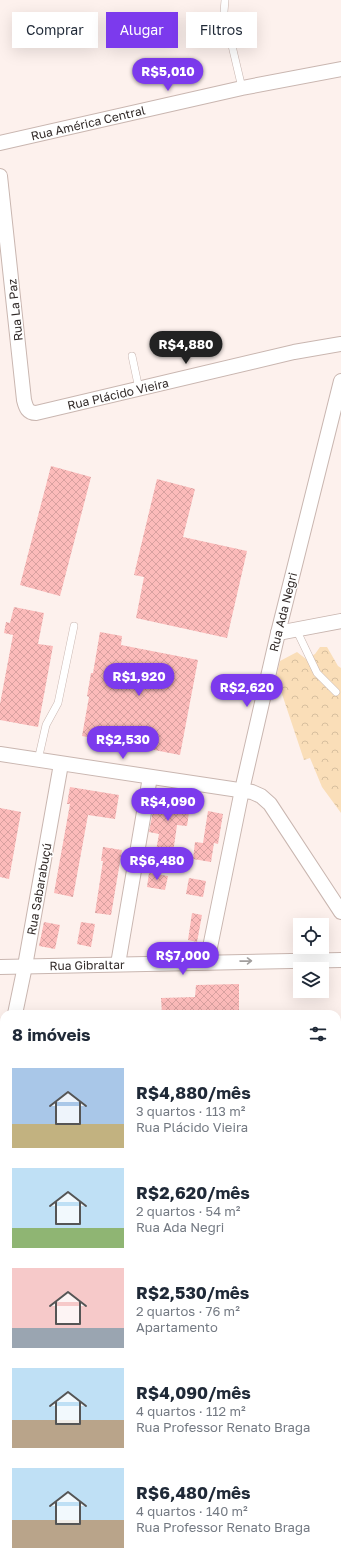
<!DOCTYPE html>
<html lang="pt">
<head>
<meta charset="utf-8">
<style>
  body { margin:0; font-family:"Golos Text",sans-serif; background:#f2f2f3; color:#1f2937; height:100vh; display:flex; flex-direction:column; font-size:15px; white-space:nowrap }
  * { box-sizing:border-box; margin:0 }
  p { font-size:13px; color:#747a83 }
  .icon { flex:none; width:22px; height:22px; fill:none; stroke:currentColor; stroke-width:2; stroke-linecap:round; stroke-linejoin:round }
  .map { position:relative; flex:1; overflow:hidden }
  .drawer { position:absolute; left:0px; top:1010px; width:341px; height:556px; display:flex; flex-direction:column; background:#fff; border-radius:12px 12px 0 0; box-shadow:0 4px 16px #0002 }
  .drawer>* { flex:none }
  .banner { position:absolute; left:12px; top:12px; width:317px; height:36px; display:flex; gap:8px }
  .buttons { position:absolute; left:293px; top:918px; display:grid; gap:8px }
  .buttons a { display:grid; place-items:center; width:36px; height:36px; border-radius:0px; background:#fff; box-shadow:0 4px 16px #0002; font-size:20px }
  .price { position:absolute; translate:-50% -34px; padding:0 9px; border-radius:14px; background:#7c3aed; color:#fff; font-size:13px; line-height:26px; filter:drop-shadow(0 1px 2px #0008) }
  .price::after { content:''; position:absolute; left:50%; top:24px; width:12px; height:9px; margin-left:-6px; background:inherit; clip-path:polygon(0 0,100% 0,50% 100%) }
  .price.selected { background:#222; color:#fff }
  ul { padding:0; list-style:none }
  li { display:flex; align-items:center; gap:12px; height:100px; padding:0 12px }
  li span { display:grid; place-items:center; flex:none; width:112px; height:80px; border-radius:0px; color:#555 }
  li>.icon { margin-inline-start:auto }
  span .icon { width:48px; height:48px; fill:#fffc; stroke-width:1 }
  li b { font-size:17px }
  h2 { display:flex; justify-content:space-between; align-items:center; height:48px; padding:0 12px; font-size:17px }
  .pill { padding:0 14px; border-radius:0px; background:#fff; box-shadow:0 4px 16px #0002; font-size:14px; line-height:36px }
  .pill.selected { background:#7c3aed; color:#fff }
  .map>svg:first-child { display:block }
</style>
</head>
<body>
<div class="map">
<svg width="341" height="1566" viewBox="0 0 341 1566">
  <defs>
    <pattern id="forest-crowns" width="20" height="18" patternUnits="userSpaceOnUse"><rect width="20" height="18" fill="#fadeb8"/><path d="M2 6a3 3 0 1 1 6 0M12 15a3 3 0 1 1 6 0" fill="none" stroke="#d7bf9e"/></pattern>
    <pattern id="building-cross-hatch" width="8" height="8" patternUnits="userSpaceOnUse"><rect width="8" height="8" fill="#fcbbba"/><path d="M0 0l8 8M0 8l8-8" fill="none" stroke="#d8a1a0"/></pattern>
  </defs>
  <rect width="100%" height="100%" fill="#fdf1ed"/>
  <path fill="url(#forest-crowns)" d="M320,647H327L338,666L341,668V813L322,787L310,758L304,760L279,685L281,679L276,678L280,661L297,652L306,659L315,654Z"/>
  <g fill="url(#building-cross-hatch)">
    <path d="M51,466L91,477L60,596L20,585Z"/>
    <path d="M157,479L195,489L183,537L247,551L227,638L136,618L144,577L134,575Z"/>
    <path d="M14,607L44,613L38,644L53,646L38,727L0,720V704L13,635L4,633L6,622L10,623Z"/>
    <path d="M100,632L122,636L121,645L198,660L180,755L82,736L89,697L87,696L91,673H93Z"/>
    <path d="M70,787L119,795L115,819L88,815L73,897L54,893L70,804H67Z"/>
    <path d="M156,795L173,798L172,803L190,806L187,826L177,825L173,853L156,851L159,834L149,832Z"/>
    <path d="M0,808L21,812L9,879L0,877Z"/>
    <path d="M208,811L223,814L218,844L214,843L211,862L193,859L195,842L203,843Z"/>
    <path d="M103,847L122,850L111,915L95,913L103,861H101Z"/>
    <path d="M149,873L168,876L165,890L147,887Z"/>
    <path d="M189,878L206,881L203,897L186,894Z"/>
    <path d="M192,913L202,915L197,942L188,940Z"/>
    <path d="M44,922L60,925L55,949L39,946Z"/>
    <path d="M81,922L95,924L91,947L77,944Z"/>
    <path d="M239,984V1014H162L161,998L195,997L196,985Z"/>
  </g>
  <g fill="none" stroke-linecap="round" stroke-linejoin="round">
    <defs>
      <g id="service">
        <path d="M225,0L224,12L242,88"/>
        <path d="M132,356L139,389"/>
        <path d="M296,629L317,673L336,692"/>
        <path d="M38,760L46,725L58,703L74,626"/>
      </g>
      <g id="minor">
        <path d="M0,143L242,88L341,69"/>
        <path d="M0,176L24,400C26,408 28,413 36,413L294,352L341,344"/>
        <path d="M278,633L341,621"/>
        <path d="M0,754L252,792L261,796L270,804L341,912"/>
        <path d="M207,962L242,790L278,633L341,381"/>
        <path d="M118,964L150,777"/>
        <path d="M0,967L341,960"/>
        <path d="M15,1014L25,966L61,764"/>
        <path d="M0,1174L4,1173"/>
        <path d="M337,1193L341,1192"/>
        <path d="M0,1274L4,1273"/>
        <path d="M0,1443L4,1485"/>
        <path d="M0,1507L4,1506"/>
        <path d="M12,1562V1566"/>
      </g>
    </defs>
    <use href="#service" stroke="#c9b6b0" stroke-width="8"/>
    <use href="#minor" stroke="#c9b6b0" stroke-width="16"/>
    <use href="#service" stroke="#fff" stroke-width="7"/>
    <use href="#minor" stroke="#fff" stroke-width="14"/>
  </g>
  <defs><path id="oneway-shaft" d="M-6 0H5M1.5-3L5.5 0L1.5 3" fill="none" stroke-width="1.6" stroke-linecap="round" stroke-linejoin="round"/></defs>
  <use stroke="#a29f9e" href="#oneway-shaft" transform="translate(246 961) rotate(-1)"/>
  <g text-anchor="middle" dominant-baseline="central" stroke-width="3" stroke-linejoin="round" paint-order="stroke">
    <g font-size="12" fill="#312a28" stroke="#fff">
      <text transform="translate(88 123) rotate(-13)">Rua América Central</text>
      <text transform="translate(15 310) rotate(-96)">Rua La Paz</text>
      <text transform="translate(118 394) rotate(-13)">Rua Plácido Vieira</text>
      <text transform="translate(283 612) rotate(-76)">Rua Ada Negri</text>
      <text transform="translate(39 889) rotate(-80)">Rua Sabarabuçú</text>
      <text transform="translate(87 965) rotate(-1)">Rua Gibraltar</text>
    </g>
  </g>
</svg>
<div class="buttons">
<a><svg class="icon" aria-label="locate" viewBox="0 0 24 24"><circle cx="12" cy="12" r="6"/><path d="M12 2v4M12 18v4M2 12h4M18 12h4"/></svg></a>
<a><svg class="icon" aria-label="layers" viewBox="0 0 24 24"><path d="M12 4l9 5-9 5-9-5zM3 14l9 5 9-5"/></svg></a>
</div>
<b class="price" style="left:168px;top:92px">R$5,010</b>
<b class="price selected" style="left:186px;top:365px">R$4,880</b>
<b class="price" style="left:139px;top:697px">R$1,920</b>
<b class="price" style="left:247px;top:708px">R$2,620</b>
<b class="price" style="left:123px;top:760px">R$2,530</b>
<b class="price" style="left:168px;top:822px">R$4,090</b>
<b class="price" style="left:157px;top:881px">R$6,480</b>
<b class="price" style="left:183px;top:976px">R$7,000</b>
<div class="banner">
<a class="pill">Comprar</a>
<a class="pill selected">Alugar</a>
<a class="pill">Filtros</a>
</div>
<section class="drawer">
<h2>8 imóveis<svg class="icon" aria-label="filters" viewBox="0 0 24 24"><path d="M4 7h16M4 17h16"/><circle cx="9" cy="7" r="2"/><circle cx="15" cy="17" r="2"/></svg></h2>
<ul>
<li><span style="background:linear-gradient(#a9c7e8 70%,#c2b280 0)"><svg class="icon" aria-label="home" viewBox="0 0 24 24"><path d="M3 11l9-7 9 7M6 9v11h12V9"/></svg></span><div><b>R$4,880/mês</b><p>3 quartos · 113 m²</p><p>Rua Plácido Vieira</p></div></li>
<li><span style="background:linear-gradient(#bfe0f5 75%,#8fb573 0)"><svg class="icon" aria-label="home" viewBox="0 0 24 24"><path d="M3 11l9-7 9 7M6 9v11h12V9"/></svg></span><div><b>R$2,620/mês</b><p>2 quartos · 54 m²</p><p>Rua Ada Negri</p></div></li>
<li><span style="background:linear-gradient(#f6c9c9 75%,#9aa5b1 0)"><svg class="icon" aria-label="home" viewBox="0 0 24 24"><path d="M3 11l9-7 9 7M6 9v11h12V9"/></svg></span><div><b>R$2,530/mês</b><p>2 quartos · 76 m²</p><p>Apartamento</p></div></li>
<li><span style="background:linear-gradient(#bfe0f5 65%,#b9a48a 0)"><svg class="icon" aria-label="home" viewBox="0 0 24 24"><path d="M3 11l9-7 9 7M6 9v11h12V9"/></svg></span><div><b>R$4,090/mês</b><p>4 quartos · 112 m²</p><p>Rua Professor Renato Braga</p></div></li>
<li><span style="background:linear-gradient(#bfe0f5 65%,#b9a48a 0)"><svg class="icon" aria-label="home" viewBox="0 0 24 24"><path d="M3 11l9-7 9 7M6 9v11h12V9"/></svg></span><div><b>R$6,480/mês</b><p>4 quartos · 140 m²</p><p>Rua Professor Renato Braga</p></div></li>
</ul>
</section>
</div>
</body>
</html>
